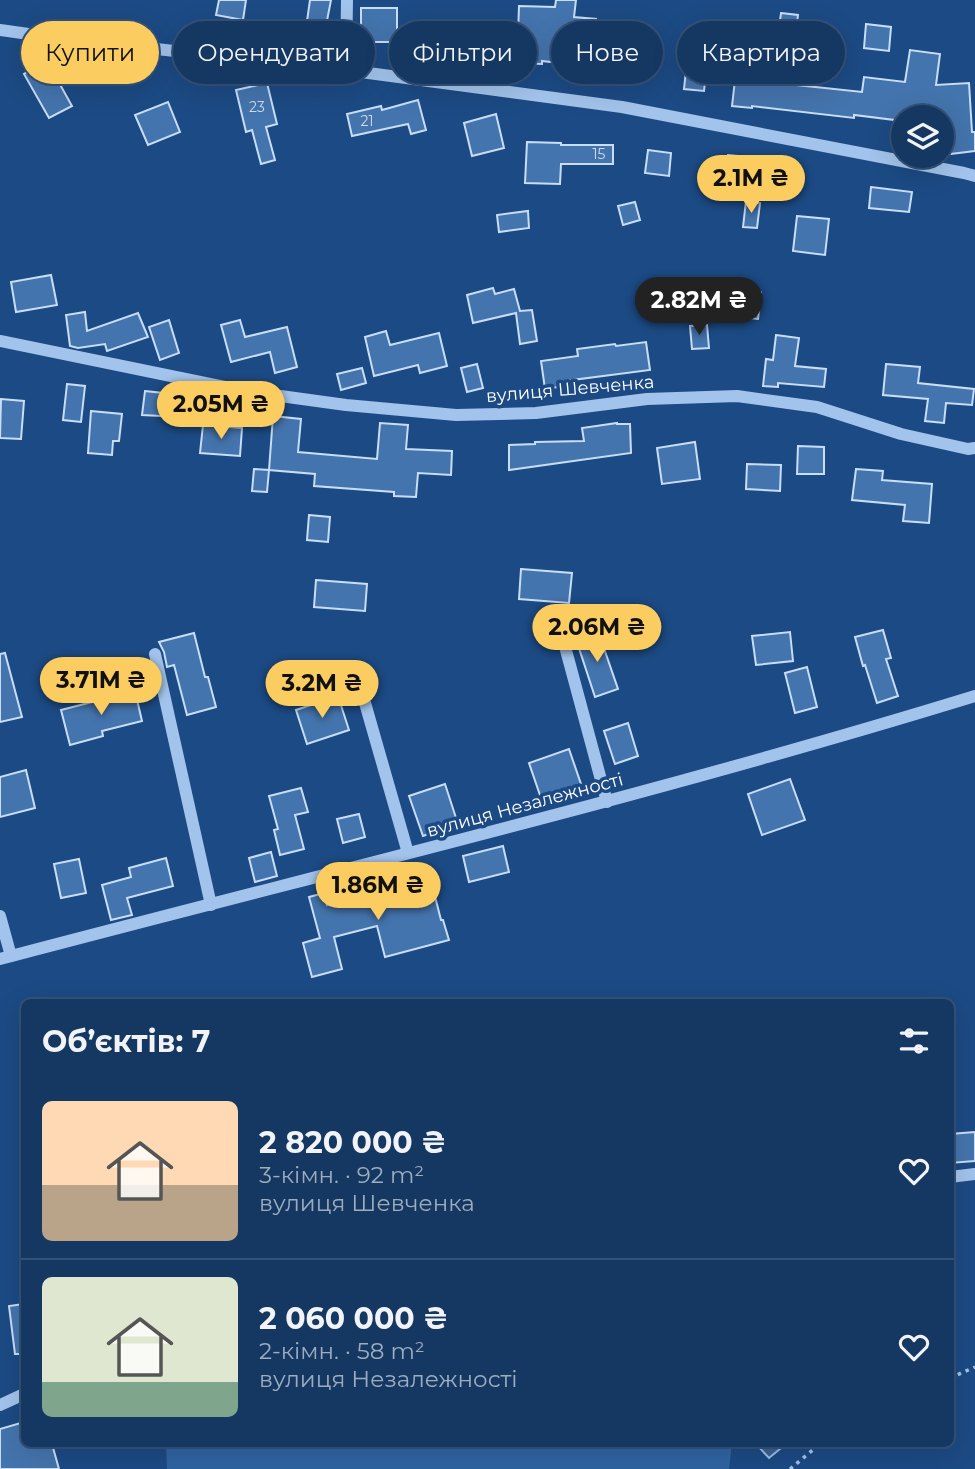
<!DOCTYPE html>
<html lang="uk">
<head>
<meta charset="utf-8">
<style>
  body { margin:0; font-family:Montserrat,sans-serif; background:#1e3f69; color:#f1f3f6; height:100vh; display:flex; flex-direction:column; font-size:26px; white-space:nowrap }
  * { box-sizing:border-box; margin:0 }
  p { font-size:23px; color:#9dacbe }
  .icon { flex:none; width:38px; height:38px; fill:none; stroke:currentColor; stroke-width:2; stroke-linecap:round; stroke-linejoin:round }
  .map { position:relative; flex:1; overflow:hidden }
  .panel { position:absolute; left:21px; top:999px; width:933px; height:448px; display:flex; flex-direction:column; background:#153863; border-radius:10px; box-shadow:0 7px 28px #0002,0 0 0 2px #345278 }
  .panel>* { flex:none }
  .hud { position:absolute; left:21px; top:21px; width:934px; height:63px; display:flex; gap:14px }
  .buttons { position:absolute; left:891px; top:105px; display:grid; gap:14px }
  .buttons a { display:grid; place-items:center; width:63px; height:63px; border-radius:50%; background:#153863; box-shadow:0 7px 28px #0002,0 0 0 2px #345278; font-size:35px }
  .price { position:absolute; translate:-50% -60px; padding:0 16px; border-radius:24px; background:#fbcd60; color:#111; font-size:23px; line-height:46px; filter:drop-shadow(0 2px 4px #0008) }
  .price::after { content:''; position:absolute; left:50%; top:42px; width:21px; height:16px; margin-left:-10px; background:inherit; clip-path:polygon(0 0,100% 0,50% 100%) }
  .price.active { background:#222; color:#fff }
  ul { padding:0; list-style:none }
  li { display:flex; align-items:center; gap:21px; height:175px; padding:0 21px }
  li+li { border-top:2px solid #345278 }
  li span { display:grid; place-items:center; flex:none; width:196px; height:140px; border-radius:10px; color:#555 }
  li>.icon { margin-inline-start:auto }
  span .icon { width:84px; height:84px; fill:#fffc; stroke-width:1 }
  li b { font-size:30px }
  h2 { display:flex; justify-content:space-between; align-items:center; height:84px; padding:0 21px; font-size:30px }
  .tag { padding:0 24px; border-radius:32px; background:#153863; box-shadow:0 7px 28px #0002,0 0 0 2px #345278; font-size:24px; line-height:63px }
  .tag.active { background:#fbcd60; color:#111 }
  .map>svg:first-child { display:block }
</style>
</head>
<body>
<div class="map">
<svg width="975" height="1469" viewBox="0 0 975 1469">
  <rect width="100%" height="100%" fill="#1c4a84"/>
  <path fill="#2f64a2" d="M166,1444H732L729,1469H167Z"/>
  <path fill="#3e608a" stroke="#96beec" stroke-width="2" d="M756,1444H786L769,1458Z"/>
  <g fill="#4474ad" stroke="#c7ddf8" stroke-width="2">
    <path d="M219,0H246L243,20L216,15Z"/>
    <path d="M310,0H331L325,31L306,28Z"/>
    <path d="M556,0H576L574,17L596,19L593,38L650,45L647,67L591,60L590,67L542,61V64L517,63L519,6L555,7Z"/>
    <rect x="361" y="8" width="36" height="34"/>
    <path d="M781,13L798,15L795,40L802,41L797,85L862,92L864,77L905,82L910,50L940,54L936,85L969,83L972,132H975V151L942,155V117H903V121L854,115V118L752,106V108L732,106L736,71L773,74Z"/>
    <path d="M481,22L483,62L463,63L462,23Z"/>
    <path d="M866,24L891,27L889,51L864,48Z"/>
    <path d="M688,52L708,55L704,91L684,89Z"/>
    <path d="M47,61L72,106L49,118L24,74Z"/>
    <path d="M267,83L277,124L266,127L275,160L261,164L252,130L246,132L236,90Z"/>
    <path d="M418,100L426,130L411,134L408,124L352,136L347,114L381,106L382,110Z"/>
    <path d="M168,102L180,132L148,145L135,115Z"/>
    <path d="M496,114L504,148L472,156L464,123Z"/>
    <path d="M527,142L561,143V145H613V164H561L560,184L525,183Z"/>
    <path d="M648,150L671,153L669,176L645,173Z"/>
    <path d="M728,155L757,158L754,187L725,182Z"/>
    <path d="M871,187L912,192L909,212L869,208Z"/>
    <path d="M746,201L760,203L757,228L743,227Z"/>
    <path d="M635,202L640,220L623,225L618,206Z"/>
    <path d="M528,211L529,228L499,232L497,215Z"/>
    <path d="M797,216L829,219L825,255L793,251Z"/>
    <path d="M51,275L57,305L16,312L11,282Z"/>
    <path d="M721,287L761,292L758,319L718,315Z"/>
    <path d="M493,288L495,294L514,289L520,311L532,310L537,341L520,344L516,313L473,323L467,295Z"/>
    <path d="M85,312L87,331L138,313L148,337L107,351L105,344L78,348L70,346L66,315Z"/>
    <path d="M169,320L179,353L160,360L149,327Z"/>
    <path d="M240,320L245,337L287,327L297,367L275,373L270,352L231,362L221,325Z"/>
    <path d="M707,325L709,348L692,349L690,326Z"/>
    <path d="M386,331L390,345L439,333L447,366L420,373L418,365L374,376L365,337Z"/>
    <path d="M776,335L799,338L795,366L826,369L824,387L778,383V387L763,386L766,359L773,360Z"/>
    <path d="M646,342L650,370L565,381V386L545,389L541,361L578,356L577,349L615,344L616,346Z"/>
    <path d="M477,364L483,388L467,392L461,368Z"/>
    <path d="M886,364L920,367L918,383L974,389L972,405L946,403L944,423L925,421L928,399L883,395Z"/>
    <path d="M362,368L366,383L341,390L337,374Z"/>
    <path d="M67,384L85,386L81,422L63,420Z"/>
    <path d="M145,391L163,393L161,416L142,415Z"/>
    <path d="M1,399L24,401L21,439L0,438Z"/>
    <path d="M91,411L122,414L119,441H113L112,455L88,453Z"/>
    <path d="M273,416L301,419L298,452L377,459L380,423L408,425L406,449L452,451L451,475L418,473L416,497L394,496V492L314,486L315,474L269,470Z"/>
    <path d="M617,423V424H630L631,453L509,470V445L535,444V442L584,441L582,428Z"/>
    <path d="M203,425L242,428L240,456L200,453Z"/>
    <path d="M695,442L700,479L662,484L657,448Z"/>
    <path d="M798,446L824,447V474H797Z"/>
    <path d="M747,464L781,465L780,491L746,489Z"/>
    <path d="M254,469L269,470L267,492L252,491Z"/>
    <path d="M856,469L883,471L882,480L932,484L929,523L903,521L905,505L852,500Z"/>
    <path d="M309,515L330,517L328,542L307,540Z"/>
    <path d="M521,569L572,573L569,603L519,599Z"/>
    <path d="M316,580L367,584L365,611L314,607Z"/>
    <path d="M883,630L891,658L886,659L898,696L877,703L865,665L863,666L855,637Z"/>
    <path d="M598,631L618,689L595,697L576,639Z"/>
    <path d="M790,632L793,661L756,665L752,636Z"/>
    <path d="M194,633L205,677H208L216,707L187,715L174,665L167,667L164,652L159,642Z"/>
    <path d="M5,653L22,717L0,722V654Z"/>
    <path d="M807,667L817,707L795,713L785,673Z"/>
    <path d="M135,691L142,721L102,731L103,736L70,745L61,710Z"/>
    <path d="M338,696L349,730L307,744L296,710Z"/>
    <path d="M628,723L638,756L615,764L604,731Z"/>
    <path d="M569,749L582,787L542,801L529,763Z"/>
    <path d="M26,770L35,808L0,817V777Z"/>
    <path d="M790,779L805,820L762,835L748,794Z"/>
    <path d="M445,784L458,824L423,836L409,796Z"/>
    <path d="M301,788L308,812L295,815L304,849L280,855L274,830L278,829L269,796Z"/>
    <path d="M359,814L365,837L343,843L337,819Z"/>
    <path d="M503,846L509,872L469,882L463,856Z"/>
    <path d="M271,852L277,876L255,882L249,858Z"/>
    <path d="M166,858L173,886L127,898L132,915L111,920L102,885L131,877L129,868Z"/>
    <path d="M79,859L86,893L61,898L54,864Z"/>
    <path d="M429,873L441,920H443L449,940L385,957L377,926L334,937L342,969L312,977L303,943L320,938L309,897L324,893L327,905L399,886L397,881Z"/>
    <path d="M975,1132V1161L950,1163V1134Z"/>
    <path d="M24,1304V1354H15L9,1306Z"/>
    <path d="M24,1422V1444H52L59,1469H0V1429Z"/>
  </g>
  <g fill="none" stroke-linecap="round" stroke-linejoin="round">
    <g stroke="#a2c3eb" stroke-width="3.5" stroke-dasharray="3.5 5" stroke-linecap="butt">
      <path d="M950,1378L975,1367"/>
      <path d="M790,1469L820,1444"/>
    </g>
    <g stroke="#a2c3eb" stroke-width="12">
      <path d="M0,30L57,38L346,70L622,107L964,173L975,176"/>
      <path d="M346,70L347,0"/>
      <path d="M0,341L244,391L346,405L456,415L536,413L647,399L737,396L817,407L901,434L968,449L975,448"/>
      <path d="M560,628L607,802"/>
      <path d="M155,654L211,905"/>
      <path d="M361,689L408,853"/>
      <path d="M0,916L11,956"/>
      <path d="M0,959C325,873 653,795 975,696"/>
      <path d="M950,1177L975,1174"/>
      <path d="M0,1405L24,1394"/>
    </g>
  </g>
  <g text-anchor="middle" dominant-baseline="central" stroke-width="7" stroke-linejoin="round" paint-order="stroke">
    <g font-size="14" fill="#d0dcea">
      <text x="257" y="107">23</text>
      <text x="367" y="121">21</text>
      <text x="599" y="154">15</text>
    </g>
    <g font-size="18" fill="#fff" stroke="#1c4a84">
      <text transform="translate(570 389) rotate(-5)">вулиця Шевченка</text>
      <text transform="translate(525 805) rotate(-15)">вулиця Незалежності</text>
    </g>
  </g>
</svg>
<div class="buttons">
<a><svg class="icon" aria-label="layers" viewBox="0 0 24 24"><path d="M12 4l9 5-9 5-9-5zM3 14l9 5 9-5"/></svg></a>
</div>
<b class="price" style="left:751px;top:215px">2.1M ₴</b>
<b class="price active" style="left:699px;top:337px">2.82M ₴</b>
<b class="price" style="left:221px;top:441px">2.05M ₴</b>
<b class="price" style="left:597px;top:664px">2.06M ₴</b>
<b class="price" style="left:101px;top:717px">3.71M ₴</b>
<b class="price" style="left:322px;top:720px">3.2M ₴</b>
<b class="price" style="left:378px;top:922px">1.86M ₴</b>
<div class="hud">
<a class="tag active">Купити</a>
<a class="tag">Орендувати</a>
<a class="tag">Фільтри</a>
<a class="tag">Нове</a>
<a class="tag">Квартира</a>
</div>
<section class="panel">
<h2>Об’єктів: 7<svg class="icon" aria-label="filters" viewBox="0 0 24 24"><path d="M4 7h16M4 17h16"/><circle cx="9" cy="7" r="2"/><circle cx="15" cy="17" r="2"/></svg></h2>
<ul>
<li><span style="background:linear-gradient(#ffd9b3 60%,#b9a48a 0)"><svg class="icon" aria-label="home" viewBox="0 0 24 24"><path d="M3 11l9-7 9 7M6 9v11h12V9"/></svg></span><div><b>2 820 000 ₴</b><p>3-кімн. · 92 m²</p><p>вулиця Шевченка</p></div><svg class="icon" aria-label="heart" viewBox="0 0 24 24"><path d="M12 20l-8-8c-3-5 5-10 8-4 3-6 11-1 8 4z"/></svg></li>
<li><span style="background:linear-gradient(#dfe7d0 75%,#7fa58c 0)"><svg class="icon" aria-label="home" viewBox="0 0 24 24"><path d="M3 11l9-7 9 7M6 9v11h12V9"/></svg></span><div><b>2 060 000 ₴</b><p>2-кімн. · 58 m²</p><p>вулиця Незалежності</p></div><svg class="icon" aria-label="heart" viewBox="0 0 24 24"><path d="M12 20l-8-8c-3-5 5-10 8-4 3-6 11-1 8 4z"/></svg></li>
</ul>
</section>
</div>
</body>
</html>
